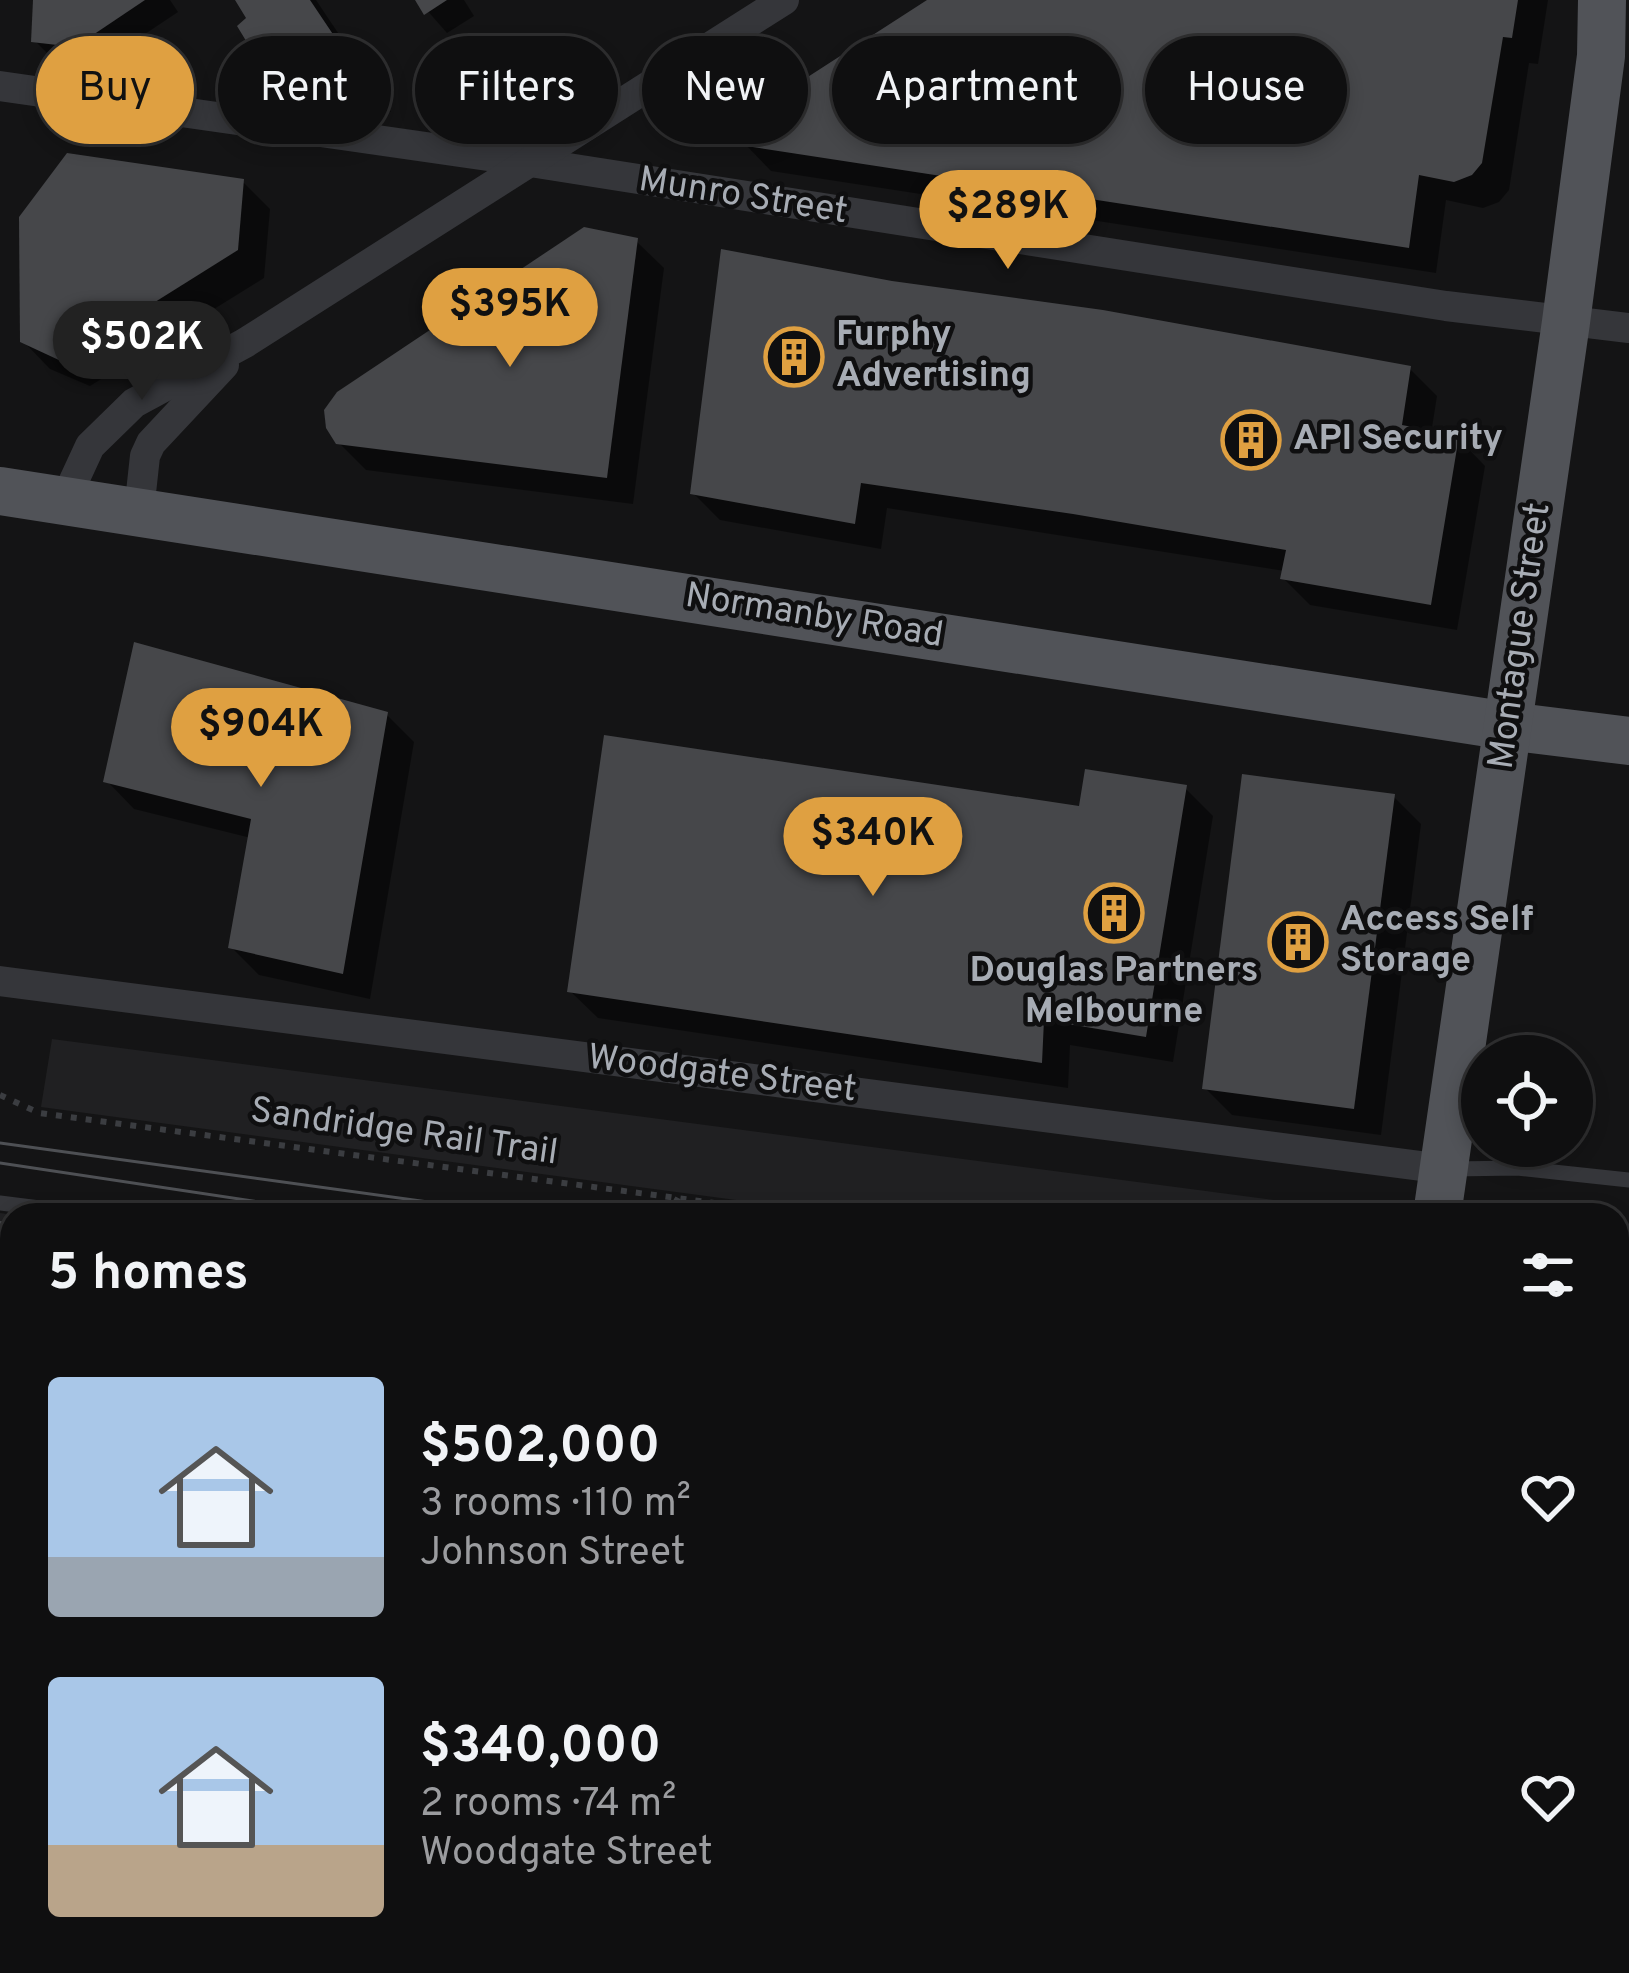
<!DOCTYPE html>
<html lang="en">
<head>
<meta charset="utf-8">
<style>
  body { margin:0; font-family:Overpass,sans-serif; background:#181819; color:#f1f3f6; height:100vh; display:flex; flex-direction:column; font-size:45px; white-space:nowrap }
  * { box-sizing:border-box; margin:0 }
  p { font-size:39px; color:#9b9c9f }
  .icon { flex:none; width:66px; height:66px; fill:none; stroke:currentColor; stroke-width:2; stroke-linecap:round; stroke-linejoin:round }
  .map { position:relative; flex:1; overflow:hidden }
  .panel { position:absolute; left:0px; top:1203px; width:1629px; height:771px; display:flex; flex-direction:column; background:#0f0f10; border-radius:36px 36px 0 0; box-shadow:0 6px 18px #0003,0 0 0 3px #2f2f30 }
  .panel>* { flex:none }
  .guide { position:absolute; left:36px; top:36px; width:1557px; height:108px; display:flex; gap:24px }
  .tools { position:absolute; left:1461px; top:1035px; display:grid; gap:24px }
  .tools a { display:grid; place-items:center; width:132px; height:132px; border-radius:50%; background:#0f0f10; box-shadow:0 6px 18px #0003,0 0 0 3px #2f2f30; font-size:60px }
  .price { position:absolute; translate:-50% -102px; padding:0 27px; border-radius:42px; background:#dfa041; color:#111; font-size:39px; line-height:78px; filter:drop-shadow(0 3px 6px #0008) }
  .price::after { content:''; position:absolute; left:50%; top:72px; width:36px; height:27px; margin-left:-18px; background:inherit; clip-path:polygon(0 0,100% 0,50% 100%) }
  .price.active { background:#222; color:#fff }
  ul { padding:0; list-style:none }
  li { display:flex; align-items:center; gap:36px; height:300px; padding:0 48px }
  li span { display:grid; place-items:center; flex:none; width:336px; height:240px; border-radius:12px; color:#555 }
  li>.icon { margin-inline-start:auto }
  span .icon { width:144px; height:144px; fill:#fffc; stroke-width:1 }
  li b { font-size:51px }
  h2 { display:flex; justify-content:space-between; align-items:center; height:144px; padding:0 48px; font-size:51px }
  .chip { padding:0 42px; border-radius:54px; background:#0f0f10; box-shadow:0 6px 18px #0003,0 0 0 3px #2f2f30; font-size:42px; line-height:108px }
  .chip.active { background:#dfa041; color:#111 }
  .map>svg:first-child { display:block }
</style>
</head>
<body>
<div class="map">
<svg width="1629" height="1973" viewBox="0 0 1629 1973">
  <rect width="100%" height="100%" fill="#141415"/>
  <g fill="#202022">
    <path d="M52,1039L1343,1209L1383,1215H848L41,1107Z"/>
    <path d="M0,1213L14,1215L12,1962H1255L1253,1973H0Z"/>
    <path d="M1617,1226L1629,1228V1310L1617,1313Z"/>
  </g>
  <g fill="#0007">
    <path d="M36,0H170L178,12L97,66L55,61L34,40Z"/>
    <path d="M238,0H316L391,112L293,94L265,65L250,19Z"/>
    <path d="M418,0H464L474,16L447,33Z"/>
    <path d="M932,0H1548L1538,64L1529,63L1509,190L1499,202L1483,208L1446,200L1436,273L771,171L744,143Z"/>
    <path d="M243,182L270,209L264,278L90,386L50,369L23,341Z"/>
    <path d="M636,241L664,268L633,504L366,470L338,442Z"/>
    <path d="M1410,369L1437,396L1431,434L1458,438L1485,466L1457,630L1310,605L1283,578L1285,571L887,508L881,549L720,520L693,493Z"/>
    <path d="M387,715L414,742L370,999L259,975L231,947L251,838L134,809L107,781Z"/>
    <path d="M1185,788L1213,816L1173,1062L1070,1045L1068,1088L598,1018L570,991L1081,809Z"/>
    <path d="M1394,797L1421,824L1381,1135L1232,1115L1205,1088Z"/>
    <path d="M12,1226V1383L0,1374V1235Z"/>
    <path d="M1617,1235L1623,1241L1622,1256H1617Z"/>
    <path d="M1617,1436L1629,1443V1494L1617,1492Z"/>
    <path d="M1617,1515L1622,1520L1617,1559Z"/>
    <path d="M1617,1676L1629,1678V1855L1620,1906H1617Z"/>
    <path d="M1617,1922L1629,1928V1973H1425L1426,1962H1617Z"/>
    <path d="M244,1962H523L522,1973H244Z"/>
    <path d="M566,1962H753L752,1973H564Z"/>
    <path d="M996,1962H1039L1038,1969Z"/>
  </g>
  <g fill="#46474a">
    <path d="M33,0H145L75,47L31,42Z"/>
    <path d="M235,0H310L369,88L262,67L237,26L246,18Z"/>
    <path d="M415,0H447L424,15Z"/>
    <path d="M927,0H1518L1512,38L1503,37L1482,163L1472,175L1454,182L1419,175L1409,248L740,145L744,118Z"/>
    <path d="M67,153L244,179L238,250L61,361L20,342L19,217Z"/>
    <path d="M584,227L638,238L607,478L336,444L326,428L324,410L337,392Z"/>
    <path d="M721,249L892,281L1103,310L1411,366L1402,425L1459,436L1431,605L1280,579L1286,550L1073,514L861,483L855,524L690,494Z"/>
    <path d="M134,642L388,712L343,974L228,948L251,819L103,782Z"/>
    <path d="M604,735L1079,806L1085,769L1187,785L1146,1037L1044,1020L1042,1063L567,992Z"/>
    <path d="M1242,774L1395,794L1354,1109L1202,1089Z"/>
    <path d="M0,1221L12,1223V1362L0,1360Z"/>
    <path d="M0,1471L12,1473V1579L6,1577L8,1568L0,1566Z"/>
    <path d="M1617,1673L1629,1675V1703L1619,1760Z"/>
    <path d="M1617,1919L1625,1920L1620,1973H1422L1423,1962H1617Z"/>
    <path d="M241,1962H493L492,1973H240Z"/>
    <path d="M563,1962H724L722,1973H561Z"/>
  </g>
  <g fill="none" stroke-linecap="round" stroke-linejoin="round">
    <g stroke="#3b3d41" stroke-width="6" stroke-dasharray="6 9" stroke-linecap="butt">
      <path d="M0,1095L39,1113L804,1215"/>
      <path d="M674,1199L702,1215"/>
      <path d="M1617,1335L1629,1336"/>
    </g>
    <g stroke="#35363a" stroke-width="15">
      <path d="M1453,1169L1517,1168L1629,1180"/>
      <path d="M0,1203L95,1215"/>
      <path d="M1617,1427L1629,1428"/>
      <path d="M510,1973L511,1962"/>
    </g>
    <g stroke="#35363a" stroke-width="30">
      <path d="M0,86L530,162L1446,306L1629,328"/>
      <path d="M65,500L90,446L134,403L245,343L784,0"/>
      <path d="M139,511L145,456L151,443L224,365"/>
      <path d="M0,981L1444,1169"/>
      <path d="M0,1418L12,1419"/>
      <path d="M1617,1618L1629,1620"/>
    </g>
    <g stroke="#515358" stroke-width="48">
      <path d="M0,491L1508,726L1629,741"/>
      <path d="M1437,1215L1566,322L1601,56L1602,0"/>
      <path d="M1336,1973L1338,1962"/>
    </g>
    <g stroke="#4e5054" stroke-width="3">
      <path d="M0,1143L523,1215"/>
      <path d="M0,1163L346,1215"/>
      <path d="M1617,1359L1629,1361"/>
      <path d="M1617,1382L1629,1383"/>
    </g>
  </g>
  <defs>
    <symbol id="building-ring" viewBox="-11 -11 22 22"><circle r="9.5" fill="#0f0f10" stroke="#dfa041" stroke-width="1.5"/><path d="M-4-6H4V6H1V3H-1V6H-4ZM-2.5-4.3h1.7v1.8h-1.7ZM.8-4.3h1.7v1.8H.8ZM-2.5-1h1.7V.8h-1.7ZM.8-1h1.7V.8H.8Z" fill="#dfa041"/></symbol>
  </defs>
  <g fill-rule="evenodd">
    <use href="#building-ring" x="761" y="324" width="66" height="66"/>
    <use href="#building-ring" x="1218" y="407" width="66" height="66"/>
    <use href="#building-ring" x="1081" y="880" width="66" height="66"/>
    <use href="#building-ring" x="1265" y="909" width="66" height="66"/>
  </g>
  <g text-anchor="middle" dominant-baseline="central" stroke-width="9" stroke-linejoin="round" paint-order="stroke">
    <g font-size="36" fill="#a7acb4" stroke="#0f0f10">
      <text transform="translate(743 197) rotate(9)">Munro Street</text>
      <text transform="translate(814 617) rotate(9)">Normanby Road</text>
      <text transform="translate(1521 636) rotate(-82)">Montague Street</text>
      <text transform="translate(722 1075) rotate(7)">Woodgate Street</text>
      <text transform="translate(404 1133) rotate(8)">Sandridge Rail Trail</text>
    </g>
    <g font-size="36" font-weight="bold" fill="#a7acb4" stroke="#0f0f10" text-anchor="start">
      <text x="836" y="336">Furphy<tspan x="836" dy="41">Advertising</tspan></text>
      <text x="1293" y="440">API Security</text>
      <text x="1340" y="921">Access Self<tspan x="1340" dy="41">Storage</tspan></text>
      <text x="1114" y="972" text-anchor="middle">Douglas Partners<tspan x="1114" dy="41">Melbourne</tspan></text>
    </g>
  </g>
</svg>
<div class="tools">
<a><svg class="icon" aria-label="locate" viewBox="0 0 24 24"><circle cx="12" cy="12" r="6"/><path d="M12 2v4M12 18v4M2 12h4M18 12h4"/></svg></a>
</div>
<b class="price" style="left:1008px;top:272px">$289K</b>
<b class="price" style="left:510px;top:370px">$395K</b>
<b class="price active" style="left:142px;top:403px">$502K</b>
<b class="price" style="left:261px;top:790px">$904K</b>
<b class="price" style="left:873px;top:899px">$340K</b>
<div class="guide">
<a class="chip active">Buy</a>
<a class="chip">Rent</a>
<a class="chip">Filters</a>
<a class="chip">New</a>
<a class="chip">Apartment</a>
<a class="chip">House</a>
</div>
<section class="panel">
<h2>5 homes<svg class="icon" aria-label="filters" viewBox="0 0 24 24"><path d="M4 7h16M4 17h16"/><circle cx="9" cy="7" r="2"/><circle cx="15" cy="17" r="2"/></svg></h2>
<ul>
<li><span style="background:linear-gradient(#a9c7e8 75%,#9aa5b1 0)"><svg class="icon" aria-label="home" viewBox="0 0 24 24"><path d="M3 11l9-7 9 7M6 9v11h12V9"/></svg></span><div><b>$502,000</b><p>3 rooms · 110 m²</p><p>Johnson Street</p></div><svg class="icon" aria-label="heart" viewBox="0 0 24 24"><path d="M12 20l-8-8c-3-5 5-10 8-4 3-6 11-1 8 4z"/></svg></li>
<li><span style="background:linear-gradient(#a9c7e8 70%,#b9a48a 0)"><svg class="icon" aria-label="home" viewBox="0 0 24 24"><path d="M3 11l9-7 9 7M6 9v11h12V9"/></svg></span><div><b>$340,000</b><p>2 rooms · 74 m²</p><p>Woodgate Street</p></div><svg class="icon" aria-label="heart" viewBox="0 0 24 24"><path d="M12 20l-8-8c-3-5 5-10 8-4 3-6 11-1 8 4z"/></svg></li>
</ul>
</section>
</div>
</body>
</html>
